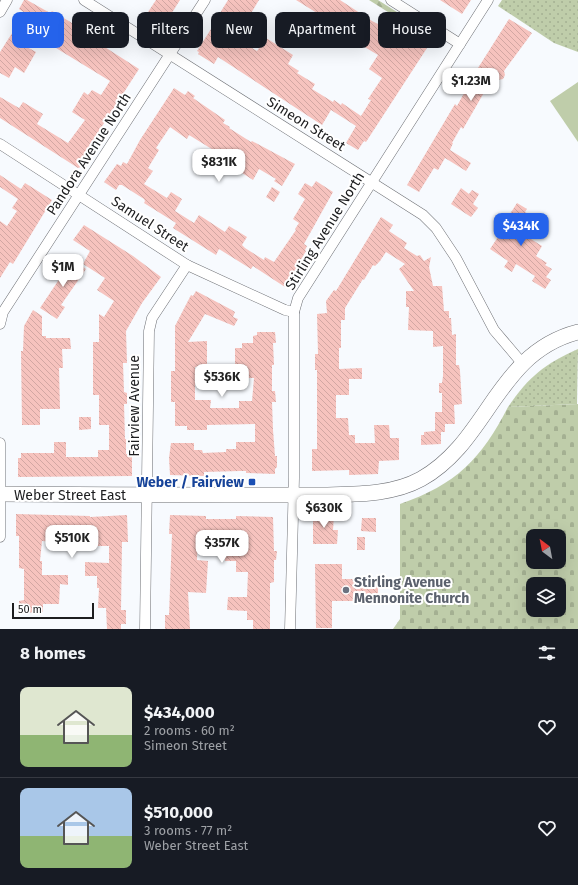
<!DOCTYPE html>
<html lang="en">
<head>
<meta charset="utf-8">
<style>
  body { margin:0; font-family:"Fira Sans",sans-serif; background:#20242c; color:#f1f3f6; height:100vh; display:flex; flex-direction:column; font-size:15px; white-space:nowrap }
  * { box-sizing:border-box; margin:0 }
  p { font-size:13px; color:#9ea1a6 }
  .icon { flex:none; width:22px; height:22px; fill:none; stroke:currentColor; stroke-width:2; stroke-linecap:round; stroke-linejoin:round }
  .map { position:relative; height:629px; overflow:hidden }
  .sheet { display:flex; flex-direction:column; background:#171b24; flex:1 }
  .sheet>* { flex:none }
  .top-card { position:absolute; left:12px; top:12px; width:554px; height:36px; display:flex; gap:8px }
  .needle { width:26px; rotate:328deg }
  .tools { position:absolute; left:526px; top:529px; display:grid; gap:8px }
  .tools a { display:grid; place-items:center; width:40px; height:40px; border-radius:8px; background:#171b24; box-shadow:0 4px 16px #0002; font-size:20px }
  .scale { position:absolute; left:12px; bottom:10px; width:82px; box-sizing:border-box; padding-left:4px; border:2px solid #1c1d1f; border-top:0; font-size:11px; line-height:14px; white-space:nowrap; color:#1c1d1f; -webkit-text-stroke:3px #fff; paint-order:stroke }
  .price { position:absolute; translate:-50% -34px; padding:0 9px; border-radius:8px; background:#fff; color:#222; font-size:13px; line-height:26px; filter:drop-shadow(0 1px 2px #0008) }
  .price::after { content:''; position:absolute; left:50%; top:24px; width:12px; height:9px; margin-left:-6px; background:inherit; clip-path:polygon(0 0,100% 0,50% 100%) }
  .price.active { background:#2563eb; color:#fff }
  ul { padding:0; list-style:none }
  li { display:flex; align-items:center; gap:12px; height:100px; padding:0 20px }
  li+li { border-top:1px solid #363941 }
  li span { display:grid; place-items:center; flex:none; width:112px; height:80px; border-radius:8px; color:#555 }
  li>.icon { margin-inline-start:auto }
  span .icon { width:48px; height:48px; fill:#fffc; stroke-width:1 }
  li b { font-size:17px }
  h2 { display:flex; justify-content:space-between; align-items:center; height:48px; padding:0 20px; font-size:17px }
  .tag { padding:0 14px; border-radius:8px; background:#171b24; box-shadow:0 4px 16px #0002; font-size:14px; line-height:36px }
  .tag.active { background:#2563eb; color:#fff }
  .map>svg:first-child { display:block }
</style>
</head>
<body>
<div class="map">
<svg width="578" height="629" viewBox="0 0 578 629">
  <defs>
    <pattern id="forest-firs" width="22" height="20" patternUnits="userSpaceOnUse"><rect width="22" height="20" fill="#bfcdaa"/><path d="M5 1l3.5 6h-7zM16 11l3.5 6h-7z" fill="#a4b092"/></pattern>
    <pattern id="cemetery-stones" width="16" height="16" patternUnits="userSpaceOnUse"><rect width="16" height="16" fill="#bfcdaa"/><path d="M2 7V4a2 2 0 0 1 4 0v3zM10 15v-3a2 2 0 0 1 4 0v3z" fill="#a4b092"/></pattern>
    <pattern id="park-dots" width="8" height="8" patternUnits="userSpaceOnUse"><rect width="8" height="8" fill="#bfcdaa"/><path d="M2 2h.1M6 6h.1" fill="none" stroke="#a4b092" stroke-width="1.8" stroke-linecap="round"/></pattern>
    <pattern id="building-back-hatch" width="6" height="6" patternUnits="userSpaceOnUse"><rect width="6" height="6" fill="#f6c3be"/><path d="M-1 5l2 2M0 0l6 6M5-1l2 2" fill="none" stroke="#d2a7a3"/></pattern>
  </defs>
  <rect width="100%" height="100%" fill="#f7fafe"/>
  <path fill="#bfcdaa" d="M578,82V142L550,101Z"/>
  <path fill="url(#forest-firs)" d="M369,0H378L438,38L440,45Z"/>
  <path fill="url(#cemetery-stones)" fill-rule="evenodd" d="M578,404V629H393L400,619V504C456,485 482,458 508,407ZM533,536H559V562H533ZM533,584H559V610H533Z"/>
  <g fill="url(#park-dots)">
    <path d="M502,0H578V52L554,43L498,6Z"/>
    <path d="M578,349L577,404L508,407C529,376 545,364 578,349Z"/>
  </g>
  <g fill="url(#building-back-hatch)">
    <path d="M24,0H27L50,13L52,11L82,29L88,32L86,35L139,69L88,148L91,150L81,167L78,168L0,118V97L19,108L23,102L43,114L37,124L68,143L85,120L72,112L84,92L88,95L92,90L101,95L110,81L56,48L60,41L54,38L55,35L38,25L25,46L36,52L24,73L15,67L9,78L0,73V52L25,13L19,9Z"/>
    <path d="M156,0H180L161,30L144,18Z"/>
    <path d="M228,0H259L239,33L244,36L241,41L257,51L266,38L293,55L288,64L299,71L297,73L315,84L312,89L333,102L334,100L341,105L342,103L361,116L371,100L368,99L382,78L369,69L378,55L323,22L325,18L296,0H340L372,21L378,24L379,22L395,32L397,29L427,48L366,142L364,141L358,150L346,143L356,126L331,110L322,125L218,57L214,64L198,54L199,52L197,51L211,29L214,30L224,15L220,13Z"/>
    <path d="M440,0H471L462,14Z"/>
    <path d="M509,19L532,33L504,71L505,75L503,79L498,80L493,77L463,129L461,127L452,143H453L450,150L471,163L466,171L445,158L438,170L434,168L419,192L407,185L455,104L457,106L478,68Z"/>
    <path d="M174,88L185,95L188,91L195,96L193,98L225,120L223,123L230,127L229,128L251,142L252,141L295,164L282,186L274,181L276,179L259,169L253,180L213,154L215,151L189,135L187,139L170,127L156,148L159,150L148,168L153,171L144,184L167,198L171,192L182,199L175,211L194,223L199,215L225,232L229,226L247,237L242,245L245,248L264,260L265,257L274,262L296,230L295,229L299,223L293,219L305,199L298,194L305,183L312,187L316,181L333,192L304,244L307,246L305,250L306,251L285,287L253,266L251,269L219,249L216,255L173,228L176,223L144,203L145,201L144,199L122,185H119L116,190L104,182L117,164L121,166L123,162L127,164L140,140Z"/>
    <path d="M0,175L21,189L25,183L52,200L13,264L10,262L0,278V221L7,226L17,211L12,208L18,199L0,187Z"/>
    <path d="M272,187L280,192L274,202L266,197Z"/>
    <path d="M461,188L469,194L472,190L479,194L473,204L478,208L471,217L451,204Z"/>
    <path d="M517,203L527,209L525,212L534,218L528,228L530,230L526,236L542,246L536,256L547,263L545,265L552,269L546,277L551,280L545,289L532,281L535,276L516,264L512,272L504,267L508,261L490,249L510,219L508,217Z"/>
    <path d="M381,217L393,225L389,231L407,243L404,248L417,256L420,255L424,261L431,257L429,267L433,286H442L444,311H449V318H451L452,335L456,334V365H459L460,371L462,404L454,405L455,424H445V432H441V444L421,445V435H424V432L435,431V412H442V393H439V383H442L443,376V346L433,347V331L408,330L409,307H406V291H414L399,269L405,264L386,252L380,261L375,266L373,265L364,280L363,279L345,308V320H341V348H339V369L362,368V379H349V395H336V418H348L349,435H355V443H375L374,425H389L390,438H399V460L379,461L378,474L349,475V470L312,471V449H317V370H315V354H318L317,314L327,313L326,301L334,290L336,291Z"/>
    <path d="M84,225L133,256L161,277L142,303L126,331L127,363H123L124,392L127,393V404H124L125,439H126V454H132V476L18,477V458H21V453H54V442H66V457H98V450H109V425H99V395H93V342H99V314L104,317L114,301L97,290L105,278L83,264L90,251L73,240Z"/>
    <path d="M68,257L86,269L61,305L65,307L57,319L40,308L64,272L60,269Z"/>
    <path d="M196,291L230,309L235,312L233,317L238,319L234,326L205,314L188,342L207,341V367H195V400H211L210,408H239V401H252L254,378H235V348H242V343H253V336L257,335V332H275L276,343H273L274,365H272V391H275L276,402H272L273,430L275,456H277V467L275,469V474L246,473V471H240L204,472V476L170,475L169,458L171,443H194V450H202L203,453L226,452V449H236V442H255V424L207,425V430H187V426H175V402H171V371H175V326L191,295L193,296Z"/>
    <path d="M33,310L42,316V336H46V338H70L71,349H62L63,368H59L60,409H40V425H22L21,351H23L24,326Z"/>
    <path d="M79,417H91V429L79,430Z"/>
    <path d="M313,512H331V515H334L333,530H338L337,544H313Z"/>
    <path d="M16,514L90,516V517L127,515L128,542H122L121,610H126V624H121V629H107L106,608H98L99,588H97V576H85V562L109,563V546H70L69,543L42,541L40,561H42V575H68V585L60,584L59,604H43V612L19,613V601L24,600V569L19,568V536H16Z"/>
    <path d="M170,515L206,516V519H236V516L273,517L274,551H277L276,560H274V582L270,583V629H253V620H247V611L227,610L228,597H247L248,572H236V561H225L226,541H219V537H198L197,560L208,561L206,593L188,592L190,629H165V615H169L172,534H169Z"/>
    <path d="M362,518H376V532L361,531Z"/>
    <rect x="357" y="537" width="8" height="13"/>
    <path d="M315,564H342V579H378V601H332V628H316Z"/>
  </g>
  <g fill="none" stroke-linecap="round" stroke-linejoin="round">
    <defs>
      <g id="minor">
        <path d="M84,0L423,215L436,228L456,258L494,330L522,363"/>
        <path d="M391,0L460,44"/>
        <path d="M0,12L7,0"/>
        <path d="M0,144L187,265L285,310L294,312"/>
        <path d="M0,324L3,312L205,0"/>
        <path d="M0,443V537"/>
        <path d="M145,629L149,331L152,318L187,265"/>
        <path d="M290,629L294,478V312L298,298L488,0"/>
      </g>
      <path id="secondary" d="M0,494C75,495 151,495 226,495C259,495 291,495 323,495C356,494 392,495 421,479C489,441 496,353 578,332"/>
    </defs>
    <use href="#minor" stroke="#6e7075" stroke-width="11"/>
    <use href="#secondary" stroke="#6e7075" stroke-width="16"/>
    <use href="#minor" stroke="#fff" stroke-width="10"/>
    <use href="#secondary" stroke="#fff" stroke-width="15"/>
  </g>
  <rect fill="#1a4fb4" stroke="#fff" stroke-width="1.5" x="248" y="478" width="8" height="8" rx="2"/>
  <circle fill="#6b7280" stroke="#fff" stroke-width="1.5" cx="346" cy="590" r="4"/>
  <g text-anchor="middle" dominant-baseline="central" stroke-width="4" stroke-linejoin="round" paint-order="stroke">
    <g font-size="14" fill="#1c1d1f" stroke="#fff">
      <text transform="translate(306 124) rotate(32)">Simeon Street</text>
      <text transform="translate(89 154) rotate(-57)">Pandora Avenue North</text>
      <text transform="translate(150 224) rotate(33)">Samuel Street</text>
      <text transform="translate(325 231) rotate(-58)">Stirling Avenue North</text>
      <text transform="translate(134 406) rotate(-90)">Fairview Avenue</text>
      <text x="70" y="495">Weber Street East</text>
    </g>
    <g font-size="14" font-weight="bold" fill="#164399" stroke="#fff" text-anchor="end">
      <text x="244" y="482">Weber / Fairview</text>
    </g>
    <g font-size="14" font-weight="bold" fill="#5b616d" stroke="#fff" text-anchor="start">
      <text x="354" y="582">Stirling Avenue<tspan x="354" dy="16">Mennonite Church</tspan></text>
    </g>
  </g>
</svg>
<div class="tools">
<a><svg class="needle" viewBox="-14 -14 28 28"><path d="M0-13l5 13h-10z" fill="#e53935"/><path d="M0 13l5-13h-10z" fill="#9ea1a6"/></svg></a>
<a><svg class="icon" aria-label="layers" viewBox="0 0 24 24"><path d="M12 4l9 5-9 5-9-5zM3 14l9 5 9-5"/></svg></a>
</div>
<div class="scale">50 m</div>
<b class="price" style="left:471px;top:102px">$1.23M</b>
<b class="price" style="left:219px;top:183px">$831K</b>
<b class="price active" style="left:521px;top:247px">$434K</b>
<b class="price" style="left:63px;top:288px">$1M</b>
<b class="price" style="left:222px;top:398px">$536K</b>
<b class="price" style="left:324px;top:529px">$630K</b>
<b class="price" style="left:72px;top:559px">$510K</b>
<b class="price" style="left:222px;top:564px">$357K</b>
<div class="top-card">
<a class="tag active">Buy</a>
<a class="tag">Rent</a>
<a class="tag">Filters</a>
<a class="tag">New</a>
<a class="tag">Apartment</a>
<a class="tag">House</a>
</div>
</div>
<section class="sheet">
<h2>8 homes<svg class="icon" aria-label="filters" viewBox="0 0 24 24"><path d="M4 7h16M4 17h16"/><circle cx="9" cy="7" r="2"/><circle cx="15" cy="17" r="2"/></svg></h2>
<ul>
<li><span style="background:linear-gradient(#dfe7d0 60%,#8fb573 0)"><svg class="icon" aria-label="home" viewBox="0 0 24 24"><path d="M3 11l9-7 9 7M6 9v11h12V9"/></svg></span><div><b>$434,000</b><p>2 rooms · 60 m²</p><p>Simeon Street</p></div><svg class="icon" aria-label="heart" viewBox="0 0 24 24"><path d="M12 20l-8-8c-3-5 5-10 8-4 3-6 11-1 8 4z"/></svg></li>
<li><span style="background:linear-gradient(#a9c7e8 60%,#8fb573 0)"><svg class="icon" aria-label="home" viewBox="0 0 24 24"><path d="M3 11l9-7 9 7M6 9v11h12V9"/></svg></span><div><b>$510,000</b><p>3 rooms · 77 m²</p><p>Weber Street East</p></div><svg class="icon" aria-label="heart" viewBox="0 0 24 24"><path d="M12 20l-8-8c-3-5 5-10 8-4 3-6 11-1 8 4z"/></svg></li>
</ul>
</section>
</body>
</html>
